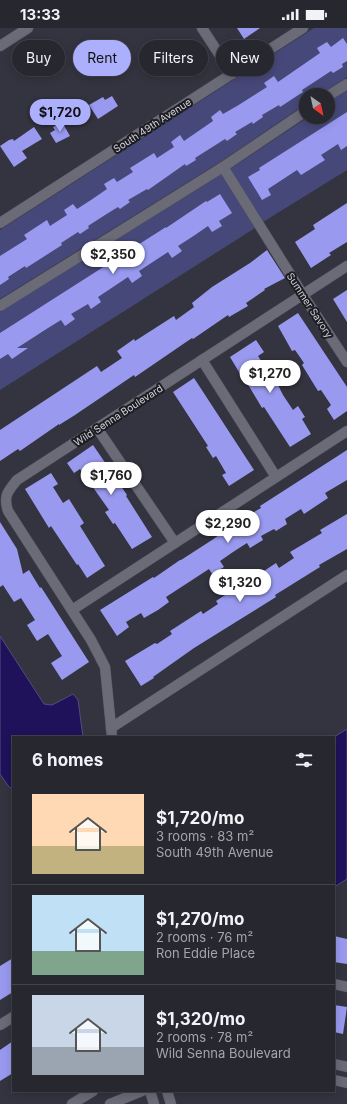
<!DOCTYPE html>
<html lang="en">
<head>
<meta charset="utf-8">
<style>
  body { margin:0; font-family:Inter,sans-serif; background:#2e2f37; color:#f1f3f6; height:100vh; display:flex; flex-direction:column; font-size:15px; white-space:nowrap }
  * { box-sizing:border-box; margin:0 }
  p { font-size:13px; color:#a4a5aa }
  .icon { flex:none; width:22px; height:22px; fill:none; stroke:currentColor; stroke-width:2; stroke-linecap:round; stroke-linejoin:round }
  .map { position:relative; flex:1; overflow:hidden }
  .drawer { position:absolute; left:12px; top:708px; width:323px; height:356px; display:flex; flex-direction:column; background:#26272f; border-radius:0px; box-shadow:0 2px 10px #0003,0 0 0 1px #42444b }
  .drawer>* { flex:none }
  .guide { position:absolute; left:12px; top:12px; width:323px; height:36px; display:flex; gap:8px }
  .needle { width:26px; rotate:147deg }
  .tools { position:absolute; left:299px; top:60px; display:grid; gap:8px }
  .tools a { display:grid; place-items:center; width:36px; height:36px; border-radius:50%; background:#26272f; box-shadow:0 2px 10px #0003,0 0 0 1px #42444b; font-size:20px }
  .price { position:absolute; translate:-50% -34px; padding:0 9px; border-radius:14px; background:#fff; color:#222; font-size:13px; line-height:26px; filter:drop-shadow(0 1px 2px #0008) }
  .price::after { content:''; position:absolute; left:50%; top:24px; width:12px; height:9px; margin-left:-6px; background:inherit; clip-path:polygon(0 0,100% 0,50% 100%) }
  .price.current { background:#acaffb; color:#111 }
  ul { padding:0; list-style:none }
  li { display:flex; align-items:center; gap:12px; height:100px; padding:0 20px }
  li+li { border-top:1px solid #42444b }
  li span { display:grid; place-items:center; flex:none; width:112px; height:80px; border-radius:0px; color:#555 }
  li>.icon { margin-inline-start:auto }
  span .icon { width:48px; height:48px; fill:#fffc; stroke-width:1 }
  li b { font-size:17px }
  h2 { display:flex; justify-content:space-between; align-items:center; height:48px; padding:0 20px; font-size:17px }
  .tag { padding:0 14px; border-radius:18px; background:#26272f; box-shadow:0 2px 10px #0003,0 0 0 1px #42444b; font-size:14px; line-height:36px }
  .tag.current { background:#acaffb; color:#111 }
  .status { display:flex; justify-content:space-between; align-items:center; height:28px; padding:0 20px; background:#26272f; direction:ltr }
  .status svg { height:11px; fill:currentColor }
  .map>svg:first-child { display:block }
</style>
</head>
<body>
<div class="status"><b>13:33</b><svg viewBox="0 0 49 12"><path d="M0 12V9h3v3zM5 12V6h3v6zM10 12V3h3v9zM15 12V0h3v12zM26 1h20v11H26zM47 4h2v5h-2z"/></svg></div>
<div class="map">
<svg width="347" height="1076" viewBox="0 0 347 1076">
  <rect width="100%" height="100%" fill="#33343f"/>
  <g fill="#47487a">
    <path d="M314,0H347V49L320,67H306V76L220,134L0,271V202Z"/>
    <path d="M347,62V142L263,194L230,141L308,89H328V75Z"/>
    <path d="M222,146L255,200L0,362V284Z"/>
  </g>
  <g fill="#1f125b" stroke="#544c81">
    <path d="M0,608L44,676L52,677L73,666L78,672L83,709H13V761L9,759L0,746Z"/>
    <path d="M347,701V851L334,859V709Z"/>
  </g>
  <g fill="#999aef">
    <path d="M237,0H260L244,11Z"/>
    <path d="M343,10L347,16V33L342,36L343,39L333,45L331,43L302,62L303,64L280,79L279,77L262,87L263,89L253,96L252,94L235,104L237,106L227,113L225,111L195,130L196,132L186,138L185,136L148,162L147,161L128,172L130,174L120,181L118,179L105,187L88,198L89,200L80,206L78,204L61,215L62,217L26,240L25,238L8,249L9,251L0,257V228L27,211L24,207L47,192L50,198L67,187L64,182L73,176L77,181L91,172L107,161L104,156L114,150L117,154L133,144L130,140L154,125L157,130L174,119L171,114L180,107L184,113L213,93L211,89L220,82L223,86L237,78L267,59L264,55L274,48L278,54L320,25L317,20L327,14L331,19Z"/>
    <path d="M184,16L196,35L188,40L186,37L172,47L157,25L170,17L174,23Z"/>
    <path d="M112,68L118,78L98,91L89,77L103,69L105,72Z"/>
    <path d="M347,84V118L341,122L338,116L321,127L325,132L301,147L297,142L268,161L271,167L262,172L248,149L260,142L259,140Z"/>
    <path d="M62,94L70,108L56,115L50,105L55,102L53,99Z"/>
    <path d="M34,99L42,111L22,123L27,130L14,139L0,118L9,112L13,111L14,113Z"/>
    <path d="M220,166L232,185L219,193L222,198L212,204L208,198L195,207L178,218L182,223L172,230L168,224L139,243L142,248L132,255L128,249L98,269L101,274L91,281L88,276L71,286L75,291L65,298L61,292L48,300L17,320H28L12,331L8,326L0,331V305L166,199V200L206,173L207,174Z"/>
    <path d="M347,175V214L329,225L331,227L311,240L295,214L315,201L313,197Z"/>
    <path d="M267,222L285,250L264,261L265,262L246,275L248,278L229,289L228,287L193,311L192,310L135,349L134,347L75,387L59,397V396L20,423L18,421L0,433V402L97,338L101,344L122,330L117,323L134,311L135,313L174,288L176,292L194,279L192,275L212,259L250,235Z"/>
    <path d="M347,262V294L333,271Z"/>
    <path d="M298,285L347,359V383L334,392L327,381L331,377L321,362L318,363L302,337L304,335L295,322L292,323L278,298Z"/>
    <path d="M256,312L264,324L258,328L267,342L272,338L280,350L276,353L283,367L293,382L298,378L305,389L302,391L311,406L290,419L264,379L262,380L246,353L245,354L230,329Z"/>
    <path d="M194,350L254,442L229,458L222,447L226,445L216,428L213,430L206,419L208,418L173,364Z"/>
    <path d="M93,417L119,455L127,467L126,468L152,509L132,521L115,495L113,496L105,484L109,482L80,441L74,445L67,435Z"/>
    <path d="M347,422V452L325,465L328,470L304,486L301,481L285,491L287,496L276,503L274,501L261,508L263,512L250,520L247,515L233,524L220,533L224,539L212,546L209,541L166,569L169,574L158,582L144,590L141,585L126,594L129,599L117,608L100,582L153,549L154,550L180,532H181L212,512L222,505L221,503L261,480L260,478Z"/>
    <path d="M51,445L58,456L53,459L63,475L69,471L84,495L80,498L105,538L87,550L78,536L77,537L51,498L49,500L25,461Z"/>
    <path d="M347,486V521L319,537L320,539L275,567L276,569L194,620L153,649L154,650L141,658L125,633L155,615L157,616L172,606L170,603L201,583L203,586L218,576L216,573L245,554L247,558L266,547L264,543L276,535L279,540L294,530L290,524L322,505L320,502Z"/>
    <path d="M0,494L17,521L23,546L29,542L40,560L41,559L89,634L62,652L51,635L62,628L48,606L37,613L27,597L35,592L21,570L14,574L3,557L0,559Z"/>
    <path d="M334,908L347,911V936L334,934Z"/>
    <path d="M13,930V964L0,972V938Z"/>
    <path d="M334,977L347,979L343,1006L334,1004Z"/>
    <path d="M13,1013V1045L0,1053V1022Z"/>
  </g>
  <g fill="none" stroke-linecap="round" stroke-linejoin="round">
    <defs>
      <g id="minor">
        <path d="M202,0L232,46"/>
        <path d="M0,18L28,0"/>
        <path d="M328,68L347,56"/>
        <path d="M306,83L223,139L303,267L347,334"/>
        <path d="M0,195L303,0"/>
        <path d="M0,278L223,139"/>
        <path d="M202,332L276,449"/>
        <path d="M97,400L175,515"/>
        <path d="M72,582L347,403"/>
        <path d="M111,700L347,547"/>
        <path d="M112,709L105,639L91,612L8,483C3,468 8,463 17,452L347,238"/>
        <path d="M334,956L347,959"/>
        <path d="M0,997L13,989"/>
        <path d="M334,1036L347,1039"/>
        <path d="M334,1052L347,1055"/>
        <path d="M150,1063L154,1076"/>
        <path d="M167,1063L171,1076"/>
        <path d="M72,1076L93,1063"/>
        <path d="M110,1076L142,1063"/>
      </g>
    </defs>
    <use href="#minor" stroke="#52535c" stroke-width="11"/>
    <use href="#minor" stroke="#6a6b77" stroke-width="10"/>
  </g>
  <g text-anchor="middle" dominant-baseline="central" stroke-width="4" stroke-linejoin="round" paint-order="stroke">
    <g font-size="10" fill="#d1d2d9" stroke="#1c1c22">
      <text transform="translate(152 97) rotate(-33)">South 49th Avenue</text>
      <text transform="translate(310 277) rotate(57)">Summer Savory</text>
      <text transform="translate(118 387) rotate(-33)">Wild Senna Boulevard</text>
    </g>
  </g>
</svg>
<div class="tools">
<a><svg class="needle" viewBox="-14 -14 28 28"><path d="M0-13l5 13h-10z" fill="#e53935"/><path d="M0 13l5-13h-10z" fill="#a4a5aa"/></svg></a>
</div>
<b class="price current" style="left:60px;top:105px">$1,720</b>
<b class="price" style="left:113px;top:247px">$2,350</b>
<b class="price" style="left:270px;top:366px">$1,270</b>
<b class="price" style="left:111px;top:468px">$1,760</b>
<b class="price" style="left:228px;top:516px">$2,290</b>
<b class="price" style="left:240px;top:575px">$1,320</b>
<div class="guide">
<a class="tag">Buy</a>
<a class="tag current">Rent</a>
<a class="tag">Filters</a>
<a class="tag">New</a>
</div>
<section class="drawer">
<h2>6 homes<svg class="icon" aria-label="filters" viewBox="0 0 24 24"><path d="M4 7h16M4 17h16"/><circle cx="9" cy="7" r="2"/><circle cx="15" cy="17" r="2"/></svg></h2>
<ul>
<li><span style="background:linear-gradient(#ffd9b3 65%,#c2b280 0)"><svg class="icon" aria-label="home" viewBox="0 0 24 24"><path d="M3 11l9-7 9 7M6 9v11h12V9"/></svg></span><div><b>$1,720/mo</b><p>3 rooms · 83 m²</p><p>South 49th Avenue</p></div></li>
<li><span style="background:linear-gradient(#bfe0f5 70%,#7fa58c 0)"><svg class="icon" aria-label="home" viewBox="0 0 24 24"><path d="M3 11l9-7 9 7M6 9v11h12V9"/></svg></span><div><b>$1,270/mo</b><p>2 rooms · 76 m²</p><p>Ron Eddie Place</p></div></li>
<li><span style="background:linear-gradient(#c9d6e8 65%,#9aa5b1 0)"><svg class="icon" aria-label="home" viewBox="0 0 24 24"><path d="M3 11l9-7 9 7M6 9v11h12V9"/></svg></span><div><b>$1,320/mo</b><p>2 rooms · 78 m²</p><p>Wild Senna Boulevard</p></div></li>
</ul>
</section>
</div>
</body>
</html>
